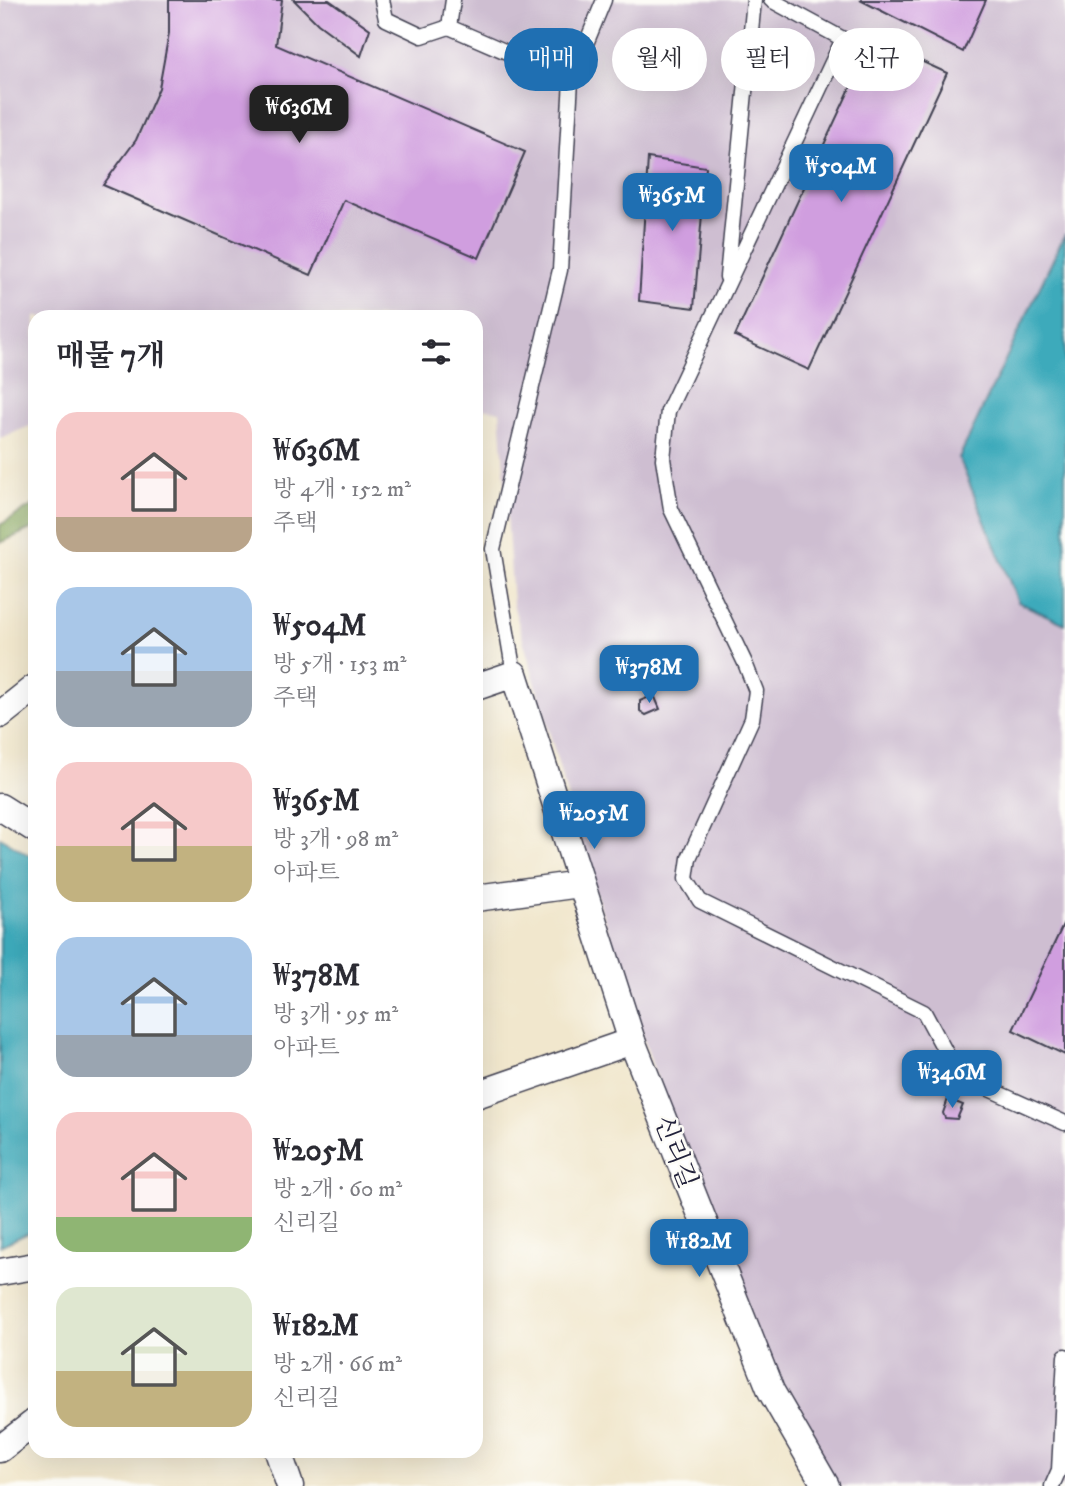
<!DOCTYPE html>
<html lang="ko">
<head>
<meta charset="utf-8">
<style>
  body { margin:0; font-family:"IM FELL DW Pica","Noto Serif KR",serif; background:#f2f2f3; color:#2b2b33; height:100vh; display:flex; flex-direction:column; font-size:26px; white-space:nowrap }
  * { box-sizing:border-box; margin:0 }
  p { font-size:23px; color:#7c7c81 }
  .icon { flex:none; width:38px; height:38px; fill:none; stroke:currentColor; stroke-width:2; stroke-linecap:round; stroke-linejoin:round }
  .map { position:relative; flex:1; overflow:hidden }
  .side { position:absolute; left:28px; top:310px; width:455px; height:1148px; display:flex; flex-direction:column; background:#fff; border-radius:21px; box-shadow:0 7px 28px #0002 }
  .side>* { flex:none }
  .top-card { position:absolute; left:504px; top:28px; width:455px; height:63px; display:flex; gap:14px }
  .price { position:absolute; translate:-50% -60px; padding:0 16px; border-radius:14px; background:#1f6fb2; color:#fff; font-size:23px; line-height:46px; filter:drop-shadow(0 2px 4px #0008) }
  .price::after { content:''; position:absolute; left:50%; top:42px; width:21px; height:16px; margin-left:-10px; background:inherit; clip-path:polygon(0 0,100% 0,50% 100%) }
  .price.selected { background:#222; color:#fff }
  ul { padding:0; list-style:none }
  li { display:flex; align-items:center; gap:21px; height:175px; padding:0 28px }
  li span { display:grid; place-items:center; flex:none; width:196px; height:140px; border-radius:21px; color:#555 }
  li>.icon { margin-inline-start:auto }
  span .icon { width:84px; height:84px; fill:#fffc; stroke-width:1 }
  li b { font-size:30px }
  h2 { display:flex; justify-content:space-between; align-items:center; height:84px; padding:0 28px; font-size:30px }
  .tag { padding:0 24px; border-radius:32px; background:#fff; box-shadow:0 7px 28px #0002; font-size:24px; line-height:63px }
  .tag.selected { background:#1f6fb2; color:#fff }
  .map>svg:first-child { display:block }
</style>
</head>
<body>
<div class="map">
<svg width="1065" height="1486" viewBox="0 0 1065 1486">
  <rect width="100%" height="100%" fill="#fdfcf7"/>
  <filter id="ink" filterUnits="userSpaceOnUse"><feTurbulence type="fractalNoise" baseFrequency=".0143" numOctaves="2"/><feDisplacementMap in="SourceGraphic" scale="14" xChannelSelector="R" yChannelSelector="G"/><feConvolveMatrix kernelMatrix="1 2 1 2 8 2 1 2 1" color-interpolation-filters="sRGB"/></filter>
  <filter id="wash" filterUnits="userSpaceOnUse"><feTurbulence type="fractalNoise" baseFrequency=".00686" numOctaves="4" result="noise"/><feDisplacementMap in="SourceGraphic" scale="28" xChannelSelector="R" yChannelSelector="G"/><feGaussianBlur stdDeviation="1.57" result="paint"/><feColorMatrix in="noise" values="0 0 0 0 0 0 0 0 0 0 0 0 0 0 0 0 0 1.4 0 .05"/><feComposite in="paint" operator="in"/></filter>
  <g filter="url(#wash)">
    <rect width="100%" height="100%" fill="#f1e7cd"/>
    <path fill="#cebed1" d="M1,0H1065V1486H831L722,1276L590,876L513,604L500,411L476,407V317H35V424L0,438Z"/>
    <path fill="#85a65a" stroke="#54644a" stroke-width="2" d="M35,504V527L0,543V525Z"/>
    <g fill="#3caabb" stroke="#2f667b" stroke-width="2">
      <path d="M1065,234V624L1018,602L959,458Z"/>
      <path d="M0,837L35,859V1230L0,1246Z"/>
    </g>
    <g id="blocks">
      <g fill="#d09edf">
        <path d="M169,0H282L276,45L525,152L479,258L344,200L311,275L103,185L136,140L159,88L169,33Z"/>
        <path d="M294,0H329L370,29L361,56L318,24Z"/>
        <path d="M860,0H986L963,52Z"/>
        <path d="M873,39L947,73L809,370L735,336Z"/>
        <path d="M648,158L706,167L694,308L639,301Z"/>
        <path d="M654,695L660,709L646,715L640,711V701Z"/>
        <path d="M1065,921V1055L1013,1030Z"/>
        <path d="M948,1099L963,1105L957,1119L945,1118L943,1113Z"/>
      </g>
    </g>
  </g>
  <g filter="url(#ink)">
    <use href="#blocks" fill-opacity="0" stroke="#414051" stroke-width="2"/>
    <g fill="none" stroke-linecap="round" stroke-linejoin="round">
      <defs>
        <g id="service">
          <path d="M382,0L386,19L422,36L449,27"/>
          <path d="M453,0L449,27L571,80L560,270L493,549L514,674"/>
          <path d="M771,0L843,39L668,411L663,459L671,509L745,663L756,691L752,719L689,858L686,879L700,901L924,1012L958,1075L1065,1123"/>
          <path d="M571,80L604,0"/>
          <path d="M727,277L754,0"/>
          <path d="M1052,1486L1059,1470L1065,1356"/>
        </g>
        <g id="minor">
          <path d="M476,687L514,674L632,1041L771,1391L826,1486"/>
          <path d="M0,715L34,688"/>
          <path d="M0,807L35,829"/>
          <path d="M476,898L580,884"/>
          <path d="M476,1095L632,1041"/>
          <path d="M0,1272L35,1266"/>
          <path d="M0,1449L35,1422"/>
          <path d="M278,1451L290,1486"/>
        </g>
      </defs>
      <use href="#service" stroke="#414051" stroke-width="17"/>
      <use href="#minor" stroke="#414051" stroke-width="29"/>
      <use href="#service" stroke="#fff" stroke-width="14"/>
      <use href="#minor" stroke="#fff" stroke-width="26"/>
    </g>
  </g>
  <g text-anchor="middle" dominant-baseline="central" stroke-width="5" stroke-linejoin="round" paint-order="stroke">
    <g font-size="26" fill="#22223b" stroke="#fdfcf7">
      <text transform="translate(675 1152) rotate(69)">신리길</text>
    </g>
  </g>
</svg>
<b class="price selected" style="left:299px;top:145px">₩636M</b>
<b class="price" style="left:841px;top:204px">₩504M</b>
<b class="price" style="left:672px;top:233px">₩365M</b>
<b class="price" style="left:649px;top:705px">₩378M</b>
<b class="price" style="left:594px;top:851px">₩205M</b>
<b class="price" style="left:952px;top:1110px">₩346M</b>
<b class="price" style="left:699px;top:1279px">₩182M</b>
<div class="top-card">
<a class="tag selected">매매</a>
<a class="tag">월세</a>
<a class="tag">필터</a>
<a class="tag">신규</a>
</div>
<section class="side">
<h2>매물 7개<svg class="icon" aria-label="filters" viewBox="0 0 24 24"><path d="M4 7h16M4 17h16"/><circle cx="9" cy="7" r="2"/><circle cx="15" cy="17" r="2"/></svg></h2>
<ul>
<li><span style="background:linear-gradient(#f6c9c9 75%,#b9a48a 0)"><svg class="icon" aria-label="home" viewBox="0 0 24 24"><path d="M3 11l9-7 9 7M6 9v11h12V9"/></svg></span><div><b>₩636M</b><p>방 4개 · 152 m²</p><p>주택</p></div></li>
<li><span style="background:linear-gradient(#a9c7e8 60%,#9aa5b1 0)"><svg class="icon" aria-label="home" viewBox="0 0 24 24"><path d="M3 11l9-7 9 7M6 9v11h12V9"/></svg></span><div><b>₩504M</b><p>방 5개 · 153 m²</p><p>주택</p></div></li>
<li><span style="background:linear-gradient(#f6c9c9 60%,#c2b280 0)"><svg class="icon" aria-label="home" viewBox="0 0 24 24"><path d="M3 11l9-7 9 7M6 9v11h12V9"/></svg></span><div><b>₩365M</b><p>방 3개 · 98 m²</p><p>아파트</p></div></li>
<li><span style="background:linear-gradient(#a9c7e8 70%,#9aa5b1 0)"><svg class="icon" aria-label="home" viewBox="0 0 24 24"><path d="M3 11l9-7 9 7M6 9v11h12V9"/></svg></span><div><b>₩378M</b><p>방 3개 · 95 m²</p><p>아파트</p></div></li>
<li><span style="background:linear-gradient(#f6c9c9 75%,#8fb573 0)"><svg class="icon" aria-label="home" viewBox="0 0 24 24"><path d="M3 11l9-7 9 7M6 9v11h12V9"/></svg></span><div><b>₩205M</b><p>방 2개 · 60 m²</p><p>신리길</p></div></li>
<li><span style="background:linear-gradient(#dfe7d0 60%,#c2b280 0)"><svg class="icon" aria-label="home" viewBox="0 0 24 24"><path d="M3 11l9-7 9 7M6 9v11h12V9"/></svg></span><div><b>₩182M</b><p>방 2개 · 66 m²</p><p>신리길</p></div></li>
</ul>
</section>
</div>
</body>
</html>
